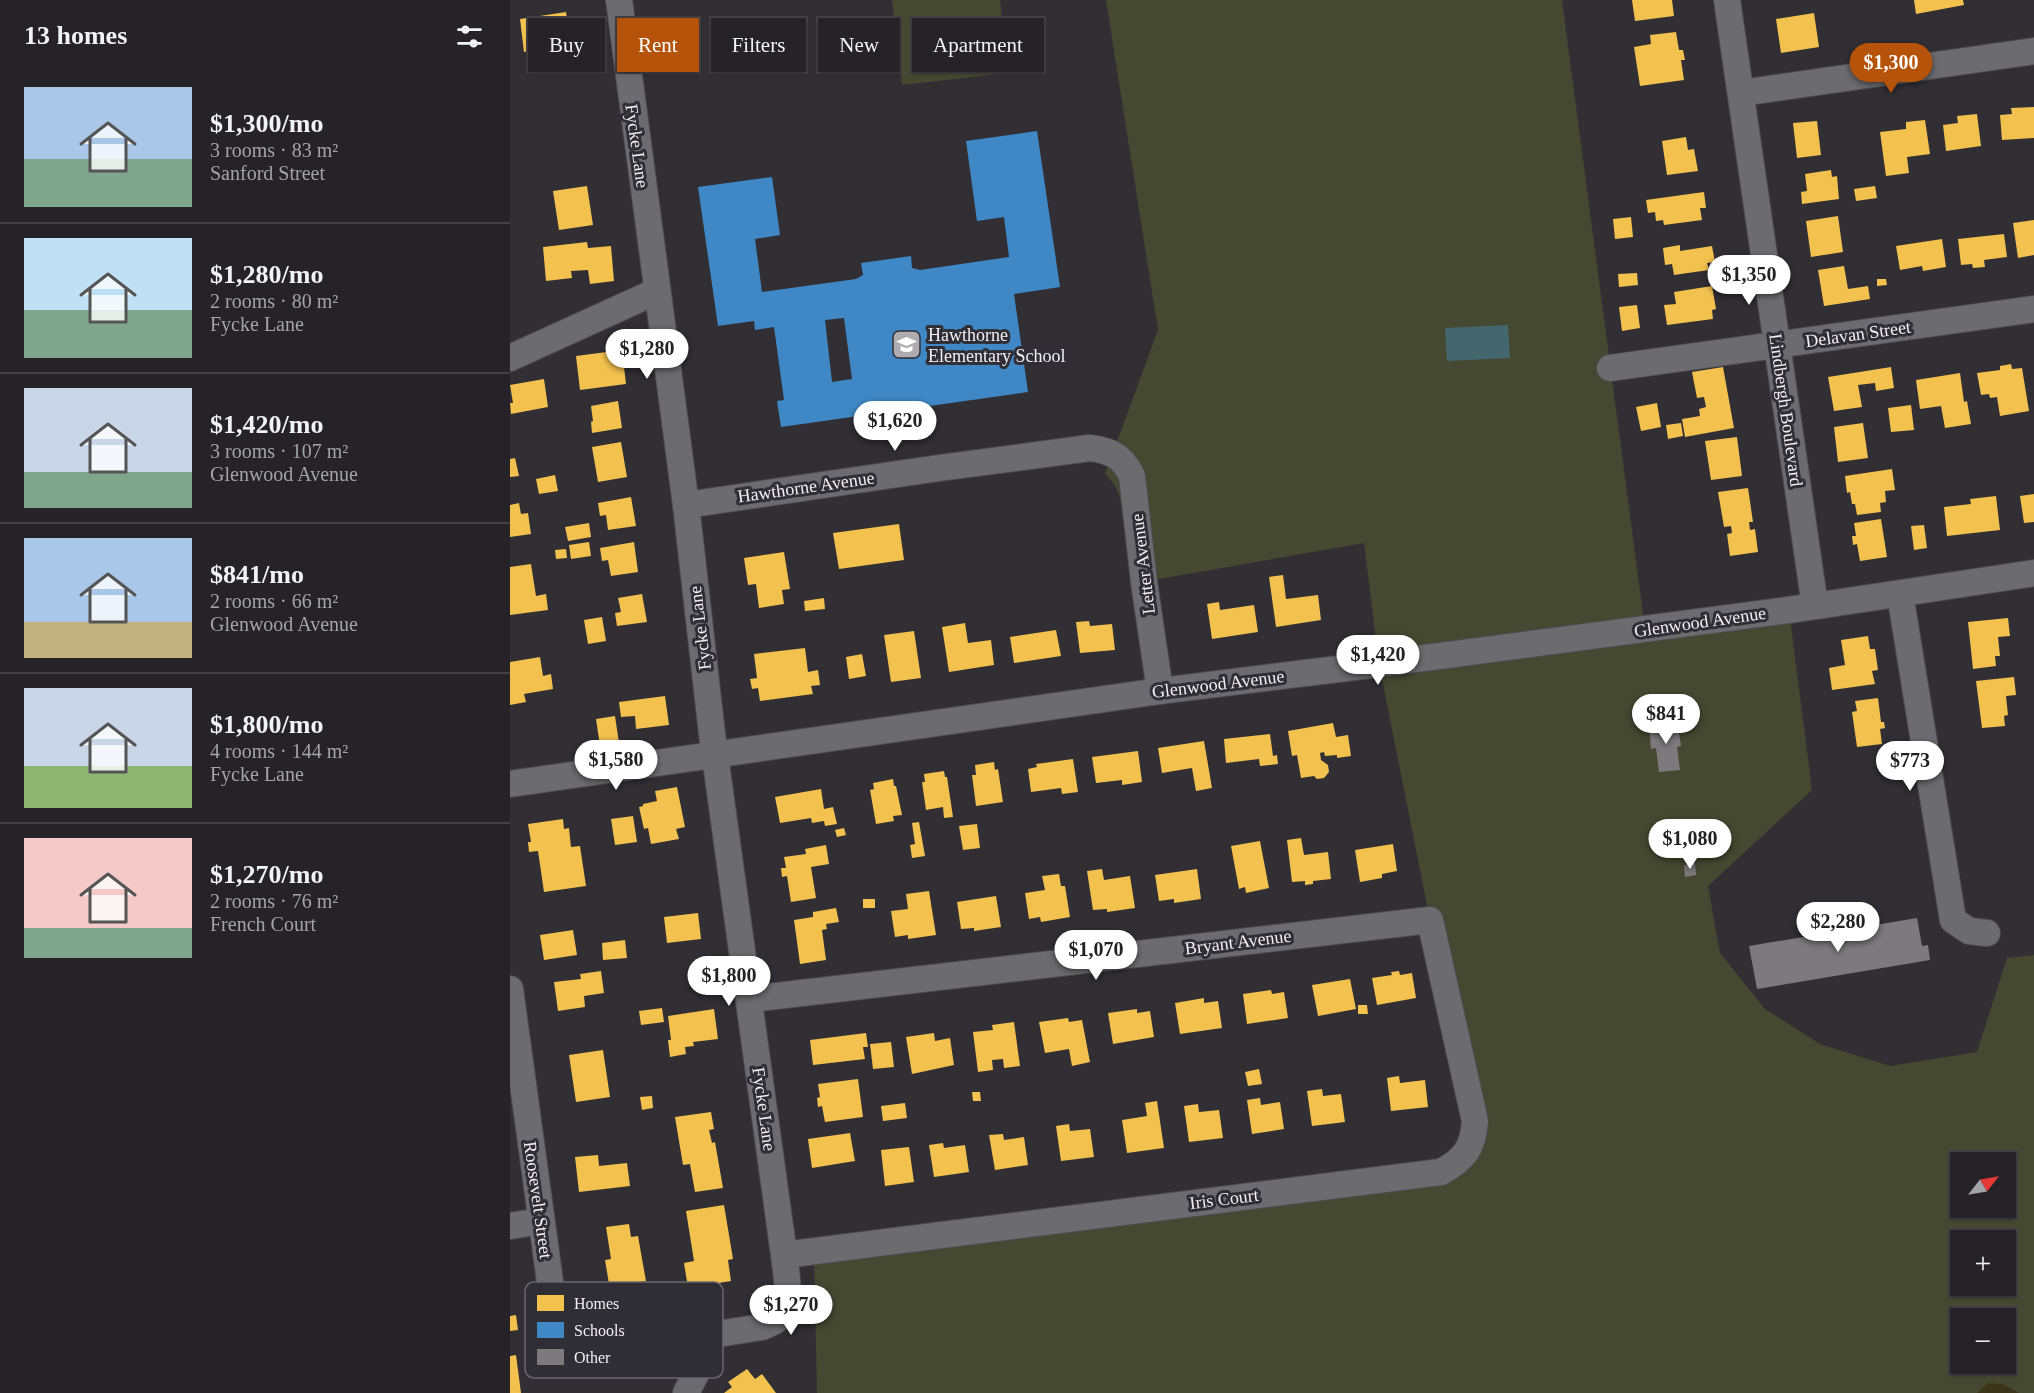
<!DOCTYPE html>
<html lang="en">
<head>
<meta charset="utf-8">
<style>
  body { margin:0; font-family:"Times New Roman",serif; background:#312f33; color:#f1f3f6; height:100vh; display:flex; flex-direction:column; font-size:22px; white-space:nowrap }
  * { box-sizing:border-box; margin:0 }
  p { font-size:20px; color:#a3a4a7 }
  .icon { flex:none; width:33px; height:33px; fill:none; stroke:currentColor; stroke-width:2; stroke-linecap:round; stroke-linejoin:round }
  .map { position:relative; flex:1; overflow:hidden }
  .panel { display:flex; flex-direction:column; background:#252327; width:510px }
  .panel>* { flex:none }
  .hud { position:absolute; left:18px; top:18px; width:570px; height:54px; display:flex; gap:12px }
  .needle { width:39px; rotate:59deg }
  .controls { position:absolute; left:1440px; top:1152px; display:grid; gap:12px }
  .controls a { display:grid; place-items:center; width:66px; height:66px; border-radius:0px; background:#252327; box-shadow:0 2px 4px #0004,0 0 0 2px #424044; font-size:30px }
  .price { position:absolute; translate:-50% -51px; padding:0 14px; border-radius:21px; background:#fff; color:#222; font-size:20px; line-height:39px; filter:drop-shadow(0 2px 3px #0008) }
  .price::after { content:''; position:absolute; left:50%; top:36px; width:18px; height:14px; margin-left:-9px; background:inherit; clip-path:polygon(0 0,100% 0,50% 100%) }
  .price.active { background:#b45309; color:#fff }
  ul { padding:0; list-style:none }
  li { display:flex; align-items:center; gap:18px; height:150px; padding:0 24px }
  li+li { border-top:2px solid #424044 }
  li span { display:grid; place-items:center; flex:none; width:168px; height:120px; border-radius:0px; color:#555 }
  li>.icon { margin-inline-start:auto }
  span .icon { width:72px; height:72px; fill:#fffc; stroke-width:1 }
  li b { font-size:26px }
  h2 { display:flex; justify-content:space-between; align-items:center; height:72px; padding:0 24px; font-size:26px }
  .pill { padding:0 21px; border-radius:0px; background:#252327; box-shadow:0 2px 4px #0004,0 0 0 2px #424044; font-size:21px; line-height:54px }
  .pill.active { background:#b45309; color:#fff }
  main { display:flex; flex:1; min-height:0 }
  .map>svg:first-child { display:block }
</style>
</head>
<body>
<main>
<section class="panel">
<h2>13 homes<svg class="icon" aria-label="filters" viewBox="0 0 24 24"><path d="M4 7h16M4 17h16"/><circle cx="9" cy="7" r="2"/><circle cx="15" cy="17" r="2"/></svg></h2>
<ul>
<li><span style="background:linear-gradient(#a9c7e8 60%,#7fa58c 0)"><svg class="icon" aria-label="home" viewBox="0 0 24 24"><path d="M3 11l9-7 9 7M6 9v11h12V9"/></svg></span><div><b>$1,300/mo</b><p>3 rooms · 83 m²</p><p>Sanford Street</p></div></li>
<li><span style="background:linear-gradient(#bfe0f5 60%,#7fa58c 0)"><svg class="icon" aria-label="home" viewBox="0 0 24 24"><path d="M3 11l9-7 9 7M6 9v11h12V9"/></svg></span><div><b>$1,280/mo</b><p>2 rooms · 80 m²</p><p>Fycke Lane</p></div></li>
<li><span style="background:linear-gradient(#c9d6e8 70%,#7fa58c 0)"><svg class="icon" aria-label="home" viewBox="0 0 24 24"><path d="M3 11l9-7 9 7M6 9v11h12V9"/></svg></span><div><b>$1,420/mo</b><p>3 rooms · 107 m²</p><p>Glenwood Avenue</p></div></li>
<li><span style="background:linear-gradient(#a9c7e8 70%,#c2b280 0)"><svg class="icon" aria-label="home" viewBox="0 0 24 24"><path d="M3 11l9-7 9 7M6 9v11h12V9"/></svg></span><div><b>$841/mo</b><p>2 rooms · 66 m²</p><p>Glenwood Avenue</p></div></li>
<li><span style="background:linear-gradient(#c9d6e8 65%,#8fb573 0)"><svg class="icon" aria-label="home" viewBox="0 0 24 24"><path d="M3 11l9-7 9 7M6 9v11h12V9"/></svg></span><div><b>$1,800/mo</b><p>4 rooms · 144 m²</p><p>Fycke Lane</p></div></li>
<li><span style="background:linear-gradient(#f6c9c9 75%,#7fa58c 0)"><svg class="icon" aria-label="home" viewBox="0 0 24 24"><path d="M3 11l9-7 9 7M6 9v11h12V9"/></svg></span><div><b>$1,270/mo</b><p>2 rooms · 76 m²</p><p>French Court</p></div></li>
</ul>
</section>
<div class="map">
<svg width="1524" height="1393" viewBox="0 0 1524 1393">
  <rect width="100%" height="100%" fill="#312f34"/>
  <g fill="#464931" fill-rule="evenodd">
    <path d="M382,0H490L498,73L392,85Z"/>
    <path d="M596,0H1052L1135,629L1279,610L1302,790L1198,886L1210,953L1255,1009L1310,1044L1380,1066L1467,1052L1497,958L1524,955V1393H307L304,1251L931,1172L957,1152L920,920L869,664L854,543L643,580C634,562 622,544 615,525C608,504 615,493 595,474L648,330ZM1450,1162H1496V1208H1450ZM1450,1240H1496V1286H1450ZM1450,1318H1496V1364H1450Z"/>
  </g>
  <path fill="#3d351a" d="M1478,1383L1493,1384L1509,1393H1467Z"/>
  <path fill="#44666f" d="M998,325L1000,358L937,361L935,328Z"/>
  <g fill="#f2c14e">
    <path d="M1122,0H1162L1164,16L1125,21Z"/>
    <path d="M1404,0H1453L1454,5L1406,14Z"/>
    <path d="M56,12L61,45L14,52L10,19Z"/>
    <path d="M1304,13L1309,47L1271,53L1266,19Z"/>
    <path d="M1166,32L1169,50H1173L1175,60H1171L1174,80L1130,86L1124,47L1141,44L1140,35Z"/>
    <path d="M1524,107V138L1492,140L1490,115L1502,114L1501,108Z"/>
    <path d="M1467,114L1471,146L1436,151L1433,125L1448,123L1447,116Z"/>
    <path d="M1415,120L1420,154L1397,157L1399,173L1376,176L1370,132L1396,129V122Z"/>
    <path d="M1307,121L1311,155L1287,158L1283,123Z"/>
    <path d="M1176,137L1178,150L1184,149L1188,171L1157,175L1152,141Z"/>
    <path d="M1321,170L1322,177L1327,176L1329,199L1292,204L1291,192L1297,191L1295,174Z"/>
    <path d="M77,186L83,225L49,230L43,191Z"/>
    <path d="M1365,186L1367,198L1346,201L1344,189Z"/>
    <path d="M1194,192L1196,208H1190L1192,220L1154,225L1153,220L1146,221L1145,212L1138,213L1136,200Z"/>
    <path d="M1328,216L1333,252L1301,257L1296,221Z"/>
    <path d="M1121,217L1123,237L1105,239L1103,219Z"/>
    <path d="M1524,220V255L1508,258L1503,223Z"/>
    <path d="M1494,234L1497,257L1474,260L1475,267L1463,268L1462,264L1451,265L1448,239Z"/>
    <path d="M1432,239L1436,267L1413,271L1412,266L1390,270L1386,246Z"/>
    <path d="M77,242L78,248L101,246L104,281L80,284L78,270L61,271L62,278L36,281L33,247Z"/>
    <path d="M1170,245V251L1202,246L1205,262L1197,263L1199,270L1164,275L1162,264L1155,265L1153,248Z"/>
    <path d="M1334,266L1338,289L1358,286L1360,299L1314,306L1308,270Z"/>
    <path d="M1127,273L1128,285L1109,287L1108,274Z"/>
    <path d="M1367,279H1376L1377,285L1367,286Z"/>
    <path d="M1202,286L1206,309L1202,310L1203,319L1157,325L1154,305L1166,304L1164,292Z"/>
    <path d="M1127,305L1130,328L1112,331L1109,307Z"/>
    <path d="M112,350L116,384L70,390L66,356Z"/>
    <path d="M1501,364L1502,369L1512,368L1519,411L1490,416L1487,397L1480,398L1479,394L1471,395L1467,373L1490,370V366Z"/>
    <path d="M1213,367L1224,428L1175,437L1172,419L1190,416L1189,409L1196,407L1194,397L1187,398L1182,372Z"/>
    <path d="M1381,367L1384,388L1366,391L1365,383L1348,385L1352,407L1324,411L1318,377Z"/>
    <path d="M1450,373L1454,402L1457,401L1461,424L1435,428L1431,406L1410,409L1406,380Z"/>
    <path d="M34,379L38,407L1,414L0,403H3L0,385Z"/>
    <path d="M108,401L112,428L82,433L81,422L83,421L81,406Z"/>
    <path d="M1147,403L1151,427L1131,431L1126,407Z"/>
    <path d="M1401,405L1404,430L1381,432L1378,408Z"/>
    <path d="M1171,423L1173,436L1158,439L1156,425Z"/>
    <path d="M1353,423L1358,458L1328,462L1324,427Z"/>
    <path d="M1227,437L1232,476L1201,480L1195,441Z"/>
    <path d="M111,442L117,477L88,482L82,447Z"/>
    <path d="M5,458L9,476L0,477V459Z"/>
    <path d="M1382,469L1385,490L1375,491L1376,502L1370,503L1371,512L1347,515L1345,504H1342L1340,492L1337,493L1335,476Z"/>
    <path d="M45,475L48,491L29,494L26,479Z"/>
    <path d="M1238,488L1243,522H1239L1240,530L1245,529L1248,552L1220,556L1217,534L1222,533L1221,526L1214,527L1208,492Z"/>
    <path d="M1524,494V522L1514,523L1510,496Z"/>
    <path d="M1486,496L1490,530L1437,536L1434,507L1461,504L1460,499Z"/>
    <path d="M121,497L126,526L98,530L96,515L90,516L88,503Z"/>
    <path d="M9,503L11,514L18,513L21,534L0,537V505Z"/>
    <path d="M1371,519L1377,557L1350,561L1347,544L1343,545L1342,536H1346L1344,523Z"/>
    <path d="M79,523L81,537L58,541L55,527Z"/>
    <path d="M389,524L394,560L329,569L323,533Z"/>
    <path d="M1414,525L1417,548L1404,550L1401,526Z"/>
    <path d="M79,542L81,556L61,559L59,545Z"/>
    <path d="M124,542L128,572L101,576L98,560L92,561L90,548Z"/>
    <path d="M56,549L57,558L46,559L45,550Z"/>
    <path d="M274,552L280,589L272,590L274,604L249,608L246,584L238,585L234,558Z"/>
    <path d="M21,564L26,596L36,594L38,610L0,615V567Z"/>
    <path d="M773,575L776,599L808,595L811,620L766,627L759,577Z"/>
    <path d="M132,594L137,622L107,626L105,613L111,612L108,598Z"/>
    <path d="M314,598L315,609L295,611L294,601Z"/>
    <path d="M709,602L710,610L744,605L748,632L702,639L697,604Z"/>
    <path d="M92,617L96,641L78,644L74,620Z"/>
    <path d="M1498,618L1500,636L1488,637L1490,656H1485L1486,666L1463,669L1458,622Z"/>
    <path d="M579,621L580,626L602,624L605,650L570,653L566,622Z"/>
    <path d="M455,623L458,643L481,640L484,665L439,672L432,627Z"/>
    <path d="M546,630L551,656L504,663L500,637Z"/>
    <path d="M404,631L411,678L381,682L374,635Z"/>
    <path d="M1358,636L1360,649H1365L1368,670L1362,671L1365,684L1322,690L1319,668L1335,665L1331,640Z"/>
    <path d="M295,648L298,672L308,670L310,685L301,686L303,694L250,701L248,688L242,689L240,679L247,678L244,654Z"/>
    <path d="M352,654L356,676L339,679L336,657Z"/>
    <path d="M30,657L33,676L41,674L43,689L14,694L16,702L0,705V662Z"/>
    <path d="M1504,677L1506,695L1496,696L1498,715L1494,716L1495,726L1472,728L1466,681Z"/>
    <path d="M155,696L159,725L126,729L125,716L111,717L109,702Z"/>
    <path d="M1368,698L1371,722H1374L1375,728L1370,729L1372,744L1347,747L1342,712L1347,711L1345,701Z"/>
    <path d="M105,716L109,743L90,746L86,719Z"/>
    <path d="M823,723L826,737L838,735L841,756L827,758V755L815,756L814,752L810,753L811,760L818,765L819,772L814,778L807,779L804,776L791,778L787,755L782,756L778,731Z"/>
    <path d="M760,734L763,756L767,755L768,764L750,766L749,759L716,763L714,739Z"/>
    <path d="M694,741L702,788L686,791L682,768L652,773L648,748Z"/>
    <path d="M628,751L632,782L612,785V780L586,783L582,757Z"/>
    <path d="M563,759L568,792L552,794L551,788L521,792L518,769L527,767L526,764Z"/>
    <path d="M484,762L485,770L488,769L493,802L466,806L462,775H466L465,765Z"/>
    <path d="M434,771L435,777H437L443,817L434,818L433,807L416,810L412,782H415L414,774Z"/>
    <path d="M383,779L384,786H386L392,815L383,816L384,821L366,824L360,790L364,789L363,783Z"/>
    <path d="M167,787L175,827L166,829L169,839L141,844L138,828L134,829L129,807L133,806V804L147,801L145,791Z"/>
    <path d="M311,789L314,809L323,807L327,824L315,826L314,821L302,823L301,818L270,823L265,797Z"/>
    <path d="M123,816L127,842L105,845L101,819Z"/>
    <path d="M53,819L54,829L59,828L61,847L70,846L76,886L34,892L28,851L19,852L18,842H21L18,824Z"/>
    <path d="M409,822L415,856L402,858L400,845L405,844L402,823Z"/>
    <path d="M467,824L470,848L453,850L449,826Z"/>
    <path d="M334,828L336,835L327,837L325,830Z"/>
    <path d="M791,838L794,855L818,852L821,879L803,881V884L795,885V881L782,882L777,840Z"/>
    <path d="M750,841L759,888L736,893L735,887L729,889L721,846Z"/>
    <path d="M883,844L887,871L872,874V878L850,882L845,850Z"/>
    <path d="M316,845L319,864L301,867L306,898L281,902L277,876L272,877L271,868H276L274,857L296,854L295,849Z"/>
    <path d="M592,869L594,880L620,876L625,908L597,912V909L583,910L577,871Z"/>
    <path d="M687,869L691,899L664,903V899L649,901L645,875Z"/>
    <path d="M549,874L551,886H555L560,917L531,922L530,917L519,919L515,893L535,890L532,876Z"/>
    <path d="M419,891L426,935L398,939V935L385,937L381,911L398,909L396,894Z"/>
    <path d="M486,896L491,927L464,931V928L451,929L447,902Z"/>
    <rect x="353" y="899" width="12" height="9"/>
    <path d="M326,908L329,922L316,924L317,929L312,930L316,960L290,964L284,920L303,917V912Z"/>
    <path d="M188,913L191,939L157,943L154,917Z"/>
    <path d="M63,930L67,955L34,960L30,935Z"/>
    <path d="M115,940L117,958L93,960L92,943Z"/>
    <path d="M91,971L94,993L74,996L75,1007L48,1011L44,982L71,979L70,974Z"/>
    <path d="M889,971L890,975L902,973L906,998L867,1005L862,978L882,975L881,972Z"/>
    <path d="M840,979L846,1009L808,1016L802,985Z"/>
    <path d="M761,990L762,994L774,992L778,1018L737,1024L733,994Z"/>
    <path d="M694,998V1003L708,1001L712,1028L670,1034L665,1003Z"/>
    <path d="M848,1005H857L858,1014H848Z"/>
    <path d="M152,1008L154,1022L131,1025L129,1011Z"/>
    <path d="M204,1009L208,1039L183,1042L184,1046L175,1047L176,1054L160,1057L158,1040H161L158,1016Z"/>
    <path d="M627,1009V1013L640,1011L644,1037L603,1044L598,1013Z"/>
    <path d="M558,1018L559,1022L572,1020L580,1062L562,1066L559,1049L535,1053L529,1022Z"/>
    <path d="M504,1022L510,1066L494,1068L493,1059L482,1060L483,1070L468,1072L463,1032L483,1030L482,1025Z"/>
    <path d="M356,1033L358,1047H353L355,1059L303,1065L300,1040Z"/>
    <path d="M424,1033L425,1041L440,1038L444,1065L402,1074L396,1037Z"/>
    <path d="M381,1042L384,1067L363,1069L360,1044Z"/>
    <path d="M93,1050L100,1097L66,1102L59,1055Z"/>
    <path d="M749,1069L752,1084L738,1086L735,1072Z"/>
    <path d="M889,1076L890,1083L915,1080L918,1107L881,1111L877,1078Z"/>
    <path d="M348,1079L353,1117L315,1122L312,1106L308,1107L307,1098L310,1097L308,1084Z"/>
    <path d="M812,1089L813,1096L831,1094L835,1122L802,1126L797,1091Z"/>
    <path d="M462,1092H470L471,1101H463Z"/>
    <path d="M142,1096L143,1108L132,1110L130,1097Z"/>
    <path d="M750,1098L751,1105L770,1102L774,1129L742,1134L737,1100Z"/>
    <path d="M647,1101L654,1148L617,1153L612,1120L637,1116L635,1103Z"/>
    <path d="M395,1103L397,1118L373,1121L371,1106Z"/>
    <path d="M688,1104L689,1112L709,1110L713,1138L679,1142L674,1106Z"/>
    <path d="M201,1112L204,1129L199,1130L202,1143L205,1142L213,1188L185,1192L180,1164L173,1165L165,1117Z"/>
    <path d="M559,1124L560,1131L580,1129L584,1157L551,1161L546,1126Z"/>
    <path d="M340,1133L345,1161L302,1168L298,1139Z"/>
    <path d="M493,1134L494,1140L514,1137L518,1165L485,1170L479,1135Z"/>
    <path d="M433,1143L434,1148L455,1145L459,1172L424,1177L419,1145Z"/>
    <path d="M399,1147L404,1182L375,1186L371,1150Z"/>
    <path d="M88,1155L89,1166L117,1163L120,1186L69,1192L65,1157Z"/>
    <path d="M214,1205L223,1259L218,1260L221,1281L178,1288L174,1263L184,1261L176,1211Z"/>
    <path d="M119,1224L121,1237L128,1236L136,1281L116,1284L117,1293L101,1296L95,1260L101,1259L96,1227Z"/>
    <path d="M6,1315L8,1330L0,1331V1316Z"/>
    <path d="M6,1355L11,1393H0V1356Z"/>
    <path d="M237,1369L245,1379L252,1374L266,1393H214L222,1387L218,1382Z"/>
  </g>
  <path fill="#3f88c5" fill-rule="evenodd" d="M527,131L550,287L504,294L518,392L271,427L267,401L274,400L264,327L245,330L244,321L208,326L188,187L262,177L270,235L245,239L252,292L346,279L353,275L351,263L401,256L402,268L410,270L499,257L494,217L467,221L456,141ZM334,318L342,379L322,382L315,320Z"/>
  <g fill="#7d7a7e">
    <path d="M1167,720L1171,746L1167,747L1170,770L1149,772L1146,748L1141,749L1139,724Z"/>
    <path d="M1185,863L1186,875L1175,877L1174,865Z"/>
    <path d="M1407,918L1412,946L1418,945L1420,960L1247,989L1239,946Z"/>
  </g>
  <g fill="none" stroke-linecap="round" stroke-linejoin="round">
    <defs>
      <g id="street">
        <path d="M1217,0L1305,606"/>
        <path d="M1231,93L1524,51"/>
        <path d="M0,358L147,291"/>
        <path d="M1100,368L1524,309"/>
        <path d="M176,505L429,468L580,448C602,451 612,456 622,476L634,582L650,691"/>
        <path d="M1390,594L1443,920L1459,931L1477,933"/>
        <path d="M0,784L650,691L869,664L1279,610L1524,573"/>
        <path d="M0,989L44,1311C52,1336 58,1344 82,1354L252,1327C258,1324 266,1322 269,1317C283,1300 276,1274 274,1255L202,734L176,505L109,0"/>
        <path d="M240,999L920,920L965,1121C963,1148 955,1159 931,1172L274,1255"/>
        <path d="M0,1226L31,1221"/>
        <path d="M176,1393L189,1368L192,1337"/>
      </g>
    </defs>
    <use href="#street" stroke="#4d4b4f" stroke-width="28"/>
    <use href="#street" stroke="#6c6b6f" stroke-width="26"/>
  </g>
  <defs>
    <symbol id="school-square" viewBox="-11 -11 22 22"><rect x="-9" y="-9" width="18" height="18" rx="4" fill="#aeacb1" stroke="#302e35"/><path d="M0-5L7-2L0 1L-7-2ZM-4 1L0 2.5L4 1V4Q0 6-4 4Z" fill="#fff"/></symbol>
  </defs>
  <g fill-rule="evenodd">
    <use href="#school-square" x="380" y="328" width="33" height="33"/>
  </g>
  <g text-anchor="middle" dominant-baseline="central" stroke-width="6" stroke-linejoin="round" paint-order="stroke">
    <g font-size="18" fill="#f1eff4" stroke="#302e35">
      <text transform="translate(127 146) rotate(82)">Fycke Lane</text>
      <text transform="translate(1348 334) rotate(-8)">Delavan Street</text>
      <text transform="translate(1276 410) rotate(82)">Lindbergh Boulevard</text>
      <text transform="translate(296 487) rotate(-8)">Hawthorne Avenue</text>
      <text transform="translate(633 564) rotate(-97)">Letter Avenue</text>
      <text transform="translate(1190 622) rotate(-8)">Glenwood Avenue</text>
      <text transform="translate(190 628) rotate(-97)">Fycke Lane</text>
      <text transform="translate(708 684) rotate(-7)">Glenwood Avenue</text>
      <text transform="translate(728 942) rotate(-7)">Bryant Avenue</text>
      <text transform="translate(254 1109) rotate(82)">Fycke Lane</text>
      <text transform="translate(714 1199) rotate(-7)">Iris Court</text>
      <text transform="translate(28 1200) rotate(82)">Roosevelt Street</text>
    </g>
    <g font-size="18" fill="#f1eff4" stroke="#302e35" text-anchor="start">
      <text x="418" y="335">Hawthorne<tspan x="418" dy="21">Elementary School</tspan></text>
    </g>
  </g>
  <rect x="15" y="1282" width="198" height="96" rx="9" fill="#302e35" stroke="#6a686e" stroke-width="1.5"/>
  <rect x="27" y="1295" width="27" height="16" fill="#f2c14e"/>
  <rect x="27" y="1322" width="27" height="16" fill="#3f88c5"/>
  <rect x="27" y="1349" width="27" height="16" fill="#7d7a7e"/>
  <g font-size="16" fill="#f1eff4">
    <text x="64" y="1309">Homes</text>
    <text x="64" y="1336">Schools</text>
    <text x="64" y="1363">Other</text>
  </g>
</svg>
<div class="controls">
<a><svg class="needle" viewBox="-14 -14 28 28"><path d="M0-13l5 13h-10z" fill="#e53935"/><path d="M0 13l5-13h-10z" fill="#a3a4a7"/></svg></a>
<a>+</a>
<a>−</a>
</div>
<b class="price active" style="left:1381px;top:94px">$1,300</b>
<b class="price" style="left:1239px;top:306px">$1,350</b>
<b class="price" style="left:137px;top:380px">$1,280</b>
<b class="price" style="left:385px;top:452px">$1,620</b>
<b class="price" style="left:868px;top:686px">$1,420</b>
<b class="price" style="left:1156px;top:745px">$841</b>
<b class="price" style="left:106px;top:791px">$1,580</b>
<b class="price" style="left:1400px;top:792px">$773</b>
<b class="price" style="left:1180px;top:870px">$1,080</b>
<b class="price" style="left:1328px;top:953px">$2,280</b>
<b class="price" style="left:586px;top:981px">$1,070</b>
<b class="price" style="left:219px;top:1007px">$1,800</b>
<b class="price" style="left:281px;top:1336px">$1,270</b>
<div class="hud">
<a class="pill">Buy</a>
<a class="pill active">Rent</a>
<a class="pill">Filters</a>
<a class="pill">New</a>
<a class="pill">Apartment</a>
</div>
</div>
</main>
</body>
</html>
